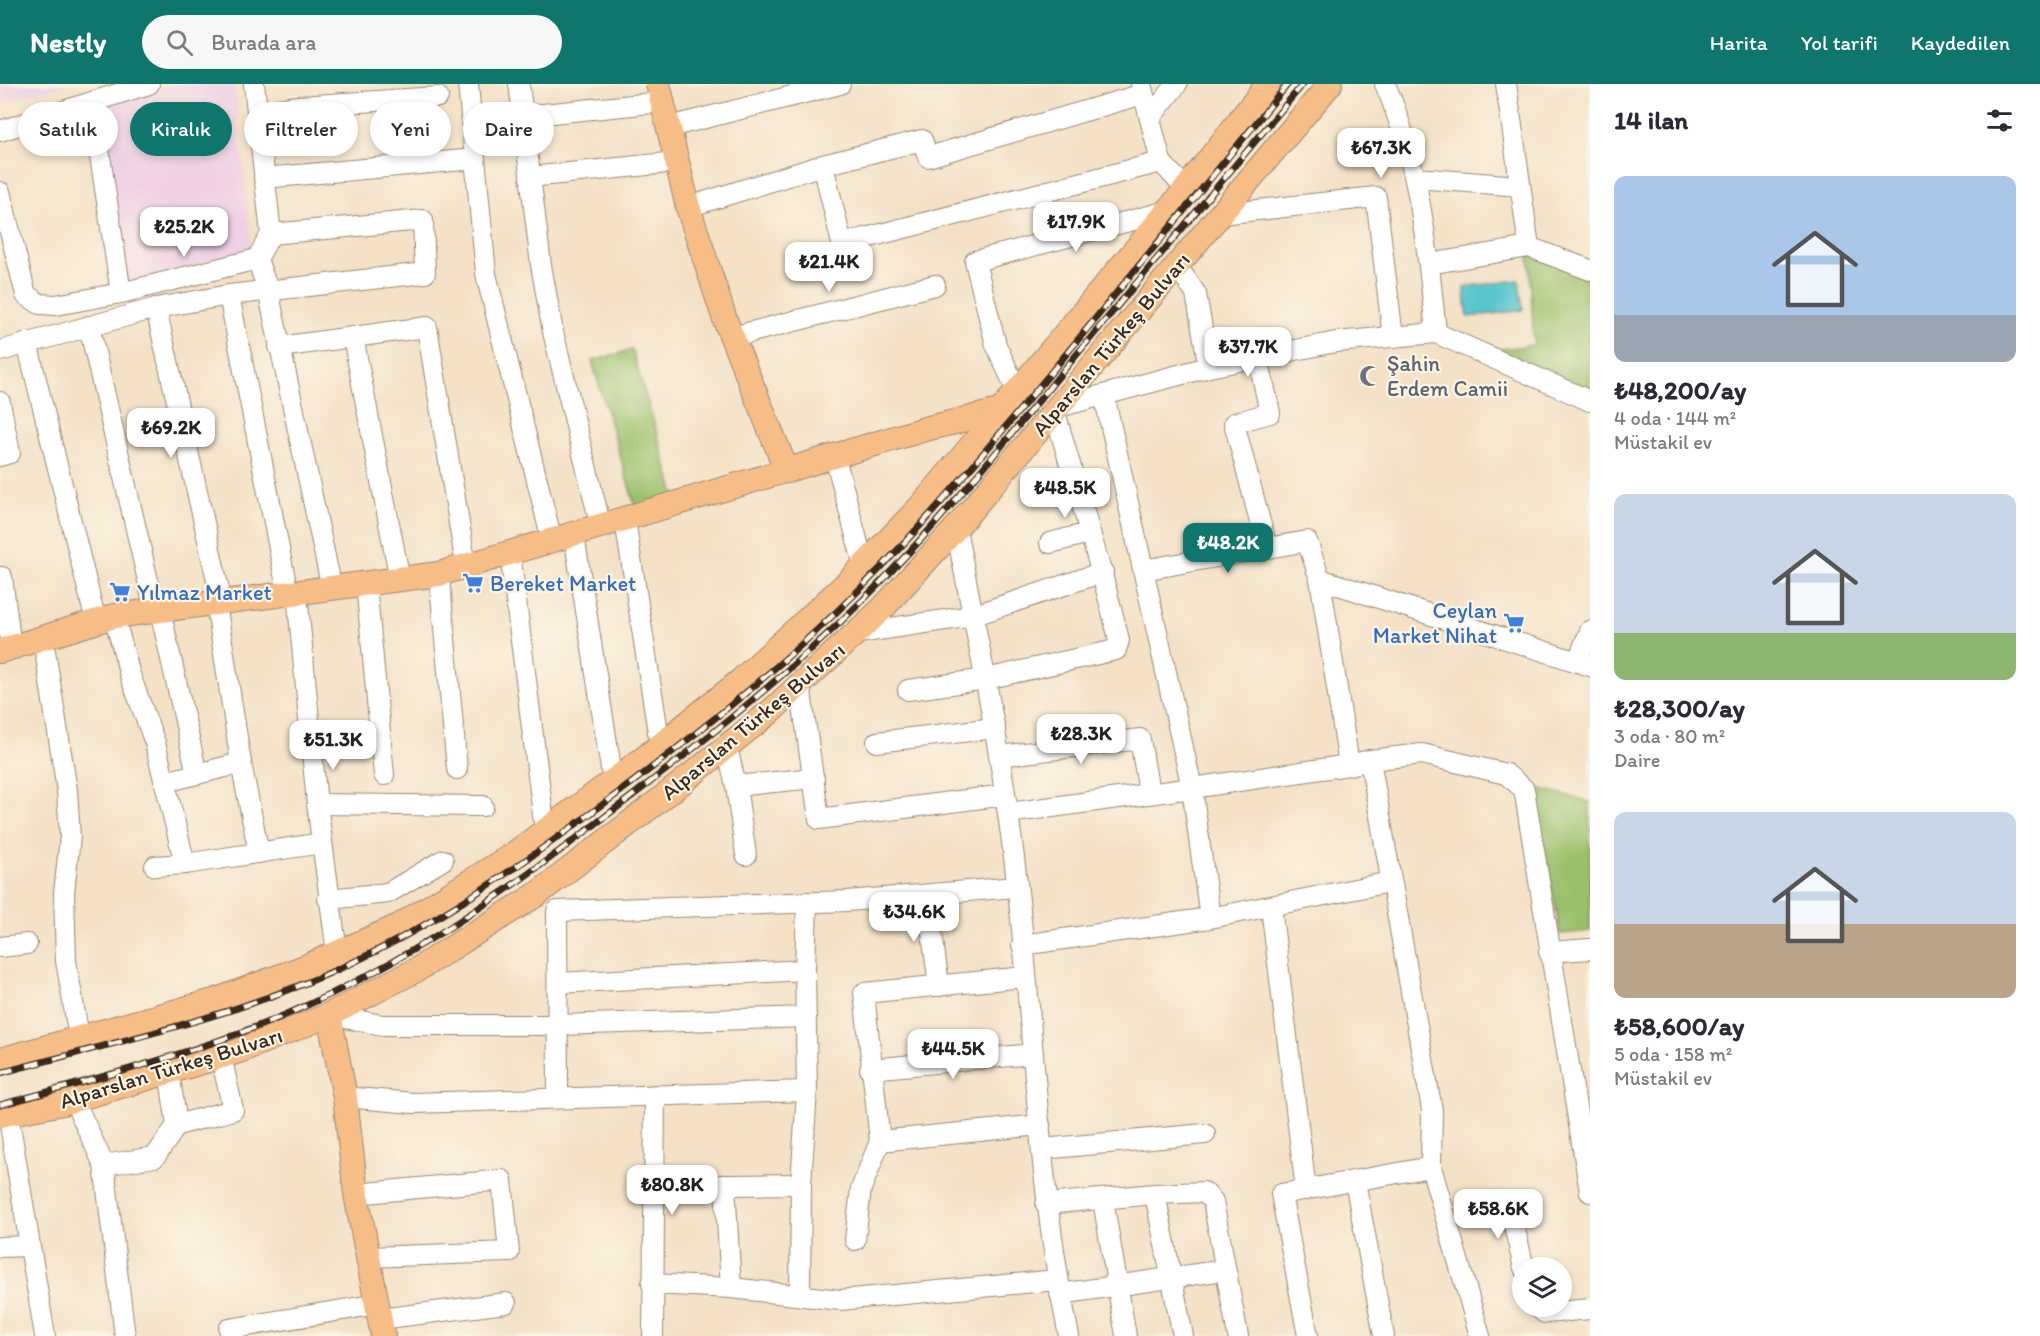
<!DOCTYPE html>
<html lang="tr">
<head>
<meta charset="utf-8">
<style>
  body { margin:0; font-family:Itim,sans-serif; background:#f7f7f7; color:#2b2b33; height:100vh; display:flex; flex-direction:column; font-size:22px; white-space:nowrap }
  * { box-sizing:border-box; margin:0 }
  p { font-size:20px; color:#7c7c81 }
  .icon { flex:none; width:33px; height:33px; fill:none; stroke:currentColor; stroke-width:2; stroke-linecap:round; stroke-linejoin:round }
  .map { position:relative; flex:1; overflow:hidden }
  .sheet { display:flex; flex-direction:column; background:#fff; width:450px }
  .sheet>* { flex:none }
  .top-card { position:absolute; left:18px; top:18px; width:570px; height:54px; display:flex; gap:12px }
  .buttons { position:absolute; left:1512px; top:1173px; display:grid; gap:12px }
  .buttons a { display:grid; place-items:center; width:60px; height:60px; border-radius:50%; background:#fff; box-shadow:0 3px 9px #0003; font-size:30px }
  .price { position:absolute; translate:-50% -51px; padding:0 14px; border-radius:12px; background:#fff; color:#222; font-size:20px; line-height:39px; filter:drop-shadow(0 2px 3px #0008) }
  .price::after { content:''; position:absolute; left:50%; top:36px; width:18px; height:14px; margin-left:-9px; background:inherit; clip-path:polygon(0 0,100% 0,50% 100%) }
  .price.active { background:#0f766e; color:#fff }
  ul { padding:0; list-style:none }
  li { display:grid; align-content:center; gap:12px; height:318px; padding:0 24px }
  li span { display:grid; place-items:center; height:186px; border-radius:12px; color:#555 }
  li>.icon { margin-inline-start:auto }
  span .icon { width:108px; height:108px; fill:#fffc; stroke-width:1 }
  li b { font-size:26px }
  h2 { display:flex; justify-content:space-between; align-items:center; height:72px; padding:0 24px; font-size:26px }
  .chip { padding:0 21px; border-radius:27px; background:#fff; box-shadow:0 3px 9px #0003; font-size:21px; line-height:54px }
  .chip.active { background:#0f766e; color:#fff }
  header { display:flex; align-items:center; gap:36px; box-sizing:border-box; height:84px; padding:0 30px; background:#0f766e; color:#fff }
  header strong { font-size:28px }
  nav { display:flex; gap:33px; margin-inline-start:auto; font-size:21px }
  .search { width:420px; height:54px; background:#f7f7f7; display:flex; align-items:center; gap:15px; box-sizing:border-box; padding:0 21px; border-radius:33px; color:#7c7c81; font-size:22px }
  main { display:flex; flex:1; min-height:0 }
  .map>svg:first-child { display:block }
</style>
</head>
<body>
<header>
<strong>Nestly</strong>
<div class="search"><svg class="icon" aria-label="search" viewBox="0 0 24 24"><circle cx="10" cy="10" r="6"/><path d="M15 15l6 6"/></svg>Burada ara</div>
<nav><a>Harita</a><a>Yol tarifi</a><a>Kaydedilen</a></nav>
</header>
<main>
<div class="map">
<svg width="1590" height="1252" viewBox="0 0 1590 1252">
  <rect width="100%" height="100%" fill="#fcf5e5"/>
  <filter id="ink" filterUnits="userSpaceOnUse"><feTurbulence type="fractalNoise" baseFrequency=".0167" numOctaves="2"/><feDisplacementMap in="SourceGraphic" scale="12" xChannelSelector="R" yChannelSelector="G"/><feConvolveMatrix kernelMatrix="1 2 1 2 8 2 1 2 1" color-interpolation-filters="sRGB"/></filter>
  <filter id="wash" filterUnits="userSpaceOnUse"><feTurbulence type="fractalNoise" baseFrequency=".008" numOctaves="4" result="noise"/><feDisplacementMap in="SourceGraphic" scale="24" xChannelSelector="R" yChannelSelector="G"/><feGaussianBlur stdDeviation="1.35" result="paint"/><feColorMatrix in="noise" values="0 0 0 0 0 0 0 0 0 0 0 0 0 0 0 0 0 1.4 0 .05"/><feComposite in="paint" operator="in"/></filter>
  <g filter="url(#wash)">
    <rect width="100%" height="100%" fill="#f4e1c6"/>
    <g fill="#f0d0e5">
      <path d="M0,0H70L5,17Z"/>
      <path d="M178,0H235L252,168L127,199L96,24Z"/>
    </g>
    <g fill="#9ac06b" stroke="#6a7544" stroke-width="1.5">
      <path d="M1529,169L1590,195V305L1495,266L1534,261Z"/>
      <path d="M632,266L677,417L637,429L592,277Z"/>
      <path d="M1534,703L1590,718V847L1560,850Z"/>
    </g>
    <path fill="#59c6ce" stroke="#4a7876" stroke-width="1.5" d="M1519,196L1523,226L1468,233L1464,203Z"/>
  </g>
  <g filter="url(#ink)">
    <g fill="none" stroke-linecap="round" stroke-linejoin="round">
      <defs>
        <g id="minor">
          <path d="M254,0L271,150L257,175L268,206L332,505"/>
          <path d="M468,0L486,190L552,457"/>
          <path d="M519,0L541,181L553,248L601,443"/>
          <path d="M1141,0L1161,78L1186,105"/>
          <path d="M1385,0C1419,79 1428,164 1436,249"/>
          <path d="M1506,0L1529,163"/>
          <path d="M92,20L121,209"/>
          <path d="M257,28L299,22L438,13"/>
          <path d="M523,32L662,18"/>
          <path d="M1150,34L1177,0"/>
          <path d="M669,43L840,0"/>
          <path d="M0,47L149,0"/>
          <path d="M823,81L842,160L1161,78"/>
          <path d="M530,93L677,78"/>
          <path d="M264,94L475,75"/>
          <path d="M1415,94L1520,102"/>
          <path d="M0,108L26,211L40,220L56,221L121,209L257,175"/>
          <path d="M688,123L823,81L922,56L928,73L1143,10"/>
          <path d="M1221,130L1376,113L1393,253"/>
          <path d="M1429,180L1529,163L1590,186"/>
          <path d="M1177,182L1196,210L1209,283"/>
          <path d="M229,211L288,510"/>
          <path d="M156,224L222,519"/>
          <path d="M89,242L155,527"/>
          <path d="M353,253L400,496"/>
          <path d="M732,253L935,201"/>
          <path d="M27,259L96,538"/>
          <path d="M279,263L427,243L466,482"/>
          <path d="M0,267L156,224L229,211L425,189L423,136L271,150"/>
          <path d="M1258,273L1270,329L1234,339L1267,464"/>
          <path d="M1017,307L996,261L975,177L1168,127"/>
          <path d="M0,318L10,369L0,372"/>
          <path d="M1058,323L1209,283L1336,258L1436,249L1590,317"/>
          <path d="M835,373L864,482"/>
          <path d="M625,436L660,661"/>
          <path d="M956,444C974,540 995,634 1008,730C1034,903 1033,1080 1069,1252"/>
          <path d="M574,451L613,697"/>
          <path d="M1050,459L1089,449"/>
          <path d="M510,469L545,747"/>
          <path d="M1143,486L1307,457L1320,495L1349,681L1370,676L1432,1026L1431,1083L1480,1252"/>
          <path d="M439,490L457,685"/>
          <path d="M2,493L11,563"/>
          <path d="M1320,495L1590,582"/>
          <path d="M366,500L384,691"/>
          <path d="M297,509L317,720L337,869"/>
          <path d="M216,519L241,679"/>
          <path d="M160,526L197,690"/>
          <path d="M114,532L130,591L155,659L185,780"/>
          <path d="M858,549L972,532L1103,488"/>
          <path d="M43,554L67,706L70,753L64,809L66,877L79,953"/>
          <path d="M1577,578L1590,547"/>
          <path d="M800,601L819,735L1005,711"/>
          <path d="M908,606L986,595L1116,566L1119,556C1101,479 1076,404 1055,328"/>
          <path d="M877,658L995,644"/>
          <path d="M727,663L736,702L814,694"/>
          <path d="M1000,672L1140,655L1149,708"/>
          <path d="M1370,676L1422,670L1506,690L1524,705L1590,1108"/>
          <path d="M165,698L241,679L259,769"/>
          <path d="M736,702L746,771"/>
          <path d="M317,720L483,722"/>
          <path d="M1008,729L1192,704L1104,311"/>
          <path d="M155,782L185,780L322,759"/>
          <path d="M927,811L939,902"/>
          <path d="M328,815L388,809L443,776"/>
          <path d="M1271,823L1306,1106"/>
          <path d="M1210,834L1192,704L1349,681"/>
          <path d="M1022,861L1210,834L1390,798"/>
          <path d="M0,863L27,860"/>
          <path d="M1549,868L1590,865"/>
          <path d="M558,899L805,886"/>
          <path d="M329,931L382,941H558L806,933"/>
          <path d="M870,985L1033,970"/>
          <path d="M169,988L177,1041"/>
          <path d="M345,1013L413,1019L807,1007"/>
          <path d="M558,1014L557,827L847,817L1016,803"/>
          <path d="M74,1016L104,1081L125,1252"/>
          <path d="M8,1029L45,1252"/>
          <path d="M880,1057L1040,1041"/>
          <path d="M1042,1065L1205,1050"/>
          <path d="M104,1081L155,1073L177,1041L233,1026L221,972"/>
          <path d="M1355,1097L1384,1252"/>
          <path d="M725,1101L731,1204"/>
          <path d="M653,1102L801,1100"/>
          <path d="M356,1110L502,1096L509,1168L368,1173"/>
          <path d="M1155,1110L1204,1108L1213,1117L1238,1252"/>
          <path d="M1103,1116L1126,1252"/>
          <path d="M1046,1120L1155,1110L1183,1252"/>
          <path d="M1509,1120L1524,1184"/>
          <path d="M855,1156L861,1105L880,1057L864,909L1025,893"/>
          <path d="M0,1163L30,1162"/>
          <path d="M652,1200L731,1204L840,1216L1057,1196"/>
          <path d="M1060,1210L1224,1186"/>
          <path d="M800,1211L801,1100L807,1007L805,886L807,818"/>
          <path d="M1536,1222L1545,1229L1590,1225"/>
          <path d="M380,1235L506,1219"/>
          <path d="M229,1245L378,1220"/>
          <path d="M653,1252L655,1011"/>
          <path d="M1308,1252L1281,1110L1431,1083"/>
        </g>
        <g id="major">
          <path d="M658,0L688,123L725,236L787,387"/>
          <path d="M0,567L114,532L439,490L925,345L1000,327"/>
          <path d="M329,931L345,1013L356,1110L383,1252"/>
          <path d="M0,976L217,916L305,883L399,842L511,772L647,672L739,598L849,497L923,420L1186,105L1268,0"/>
          <path d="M0,1031L63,1019L239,967L329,931L418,885L536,811L675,704L770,628L881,526L956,444L1330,0"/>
        </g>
      </defs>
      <use href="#minor" stroke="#988672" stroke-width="22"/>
      <use href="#major" stroke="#988672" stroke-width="26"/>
      <use href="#minor" stroke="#fff" stroke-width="20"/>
      <use href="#major" stroke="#f7be88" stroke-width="24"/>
      <defs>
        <g id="rail">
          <path d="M0,989C115,958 235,933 343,883C435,841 517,784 598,724C690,656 780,585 861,504C928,437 988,364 1049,291C1129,194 1209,97 1288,0"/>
          <path d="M0,1021C98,994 198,969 292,928C402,880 499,814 594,741C689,669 783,596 868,511C938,441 1000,364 1063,287C1143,191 1223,96 1303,0"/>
        </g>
      </defs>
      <use href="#rail" stroke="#3b2a1e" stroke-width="7"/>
      <use href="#rail" stroke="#fcf5e5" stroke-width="4.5" stroke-dasharray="14" stroke-linecap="butt"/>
    </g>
  </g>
  <defs>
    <symbol id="mosque-bare" viewBox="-9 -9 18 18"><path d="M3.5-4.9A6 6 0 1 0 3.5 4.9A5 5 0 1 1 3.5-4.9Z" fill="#6b7280" stroke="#fcf5e5" stroke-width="2.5" paint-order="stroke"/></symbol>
    <symbol id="supermarket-bare" viewBox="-9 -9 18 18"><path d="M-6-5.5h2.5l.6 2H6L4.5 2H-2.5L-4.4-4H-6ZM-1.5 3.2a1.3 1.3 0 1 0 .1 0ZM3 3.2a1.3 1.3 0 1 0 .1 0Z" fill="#3f7fe0" stroke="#fcf5e5" stroke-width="2.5" paint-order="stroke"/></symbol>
  </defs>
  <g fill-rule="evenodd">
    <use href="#mosque-bare" x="1355" y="277" width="30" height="30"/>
    <use href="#supermarket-bare" x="458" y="484" width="30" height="30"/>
    <use href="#supermarket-bare" x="105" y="493" width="30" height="30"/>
    <use href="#supermarket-bare" x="1499" y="524" width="30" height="30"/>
  </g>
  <g text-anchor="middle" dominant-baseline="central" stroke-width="4.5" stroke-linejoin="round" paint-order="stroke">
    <g font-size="22" fill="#3b2a1e" stroke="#fcf5e5">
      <text transform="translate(1111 260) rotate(-50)">Alparslan Türkeş Bulvarı</text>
      <text transform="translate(753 637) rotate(-40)">Alparslan Türkeş Bulvarı</text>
      <text transform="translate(171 984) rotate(-17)">Alparslan Türkeş Bulvarı</text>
    </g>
    <g font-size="22" fill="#5b616d" stroke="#fcf5e5" text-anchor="start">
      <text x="1387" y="279">Şahin<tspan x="1387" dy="25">Erdem Camii</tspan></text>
    </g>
    <g font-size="22" fill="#366cbe" stroke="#fcf5e5" text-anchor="start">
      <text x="490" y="499">Bereket Market</text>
      <text x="137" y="508">Yılmaz Market</text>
      <text x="1497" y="526" text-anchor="end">Ceylan<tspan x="1497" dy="25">Market Nihat</tspan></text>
    </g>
  </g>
</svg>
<div class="buttons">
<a><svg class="icon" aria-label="layers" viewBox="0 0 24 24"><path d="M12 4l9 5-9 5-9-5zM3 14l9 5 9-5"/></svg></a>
</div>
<b class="price" style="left:1381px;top:95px">₺67.3K</b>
<b class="price" style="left:1076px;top:169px">₺17.9K</b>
<b class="price" style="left:184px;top:174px">₺25.2K</b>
<b class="price" style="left:829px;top:209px">₺21.4K</b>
<b class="price" style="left:1248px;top:294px">₺37.7K</b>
<b class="price" style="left:171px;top:375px">₺69.2K</b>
<b class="price" style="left:1065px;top:435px">₺48.5K</b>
<b class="price active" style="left:1228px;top:490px">₺48.2K</b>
<b class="price" style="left:1081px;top:681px">₺28.3K</b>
<b class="price" style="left:333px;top:687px">₺51.3K</b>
<b class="price" style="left:914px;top:859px">₺34.6K</b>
<b class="price" style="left:953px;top:996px">₺44.5K</b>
<b class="price" style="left:672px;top:1132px">₺80.8K</b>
<b class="price" style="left:1498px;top:1156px">₺58.6K</b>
<div class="top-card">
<a class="chip">Satılık</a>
<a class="chip active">Kiralık</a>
<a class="chip">Filtreler</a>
<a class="chip">Yeni</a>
<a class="chip">Daire</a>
</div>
</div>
<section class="sheet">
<h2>14 ilan<svg class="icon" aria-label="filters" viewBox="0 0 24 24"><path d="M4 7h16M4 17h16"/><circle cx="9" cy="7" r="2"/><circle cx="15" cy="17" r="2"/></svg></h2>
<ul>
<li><span style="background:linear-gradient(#a9c7e8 75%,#9aa5b1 0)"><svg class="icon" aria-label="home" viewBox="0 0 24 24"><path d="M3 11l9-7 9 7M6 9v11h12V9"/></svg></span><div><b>₺48,200/ay</b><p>4 oda · 144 m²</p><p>Müstakil ev</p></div></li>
<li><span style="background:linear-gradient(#c9d6e8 75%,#8fb573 0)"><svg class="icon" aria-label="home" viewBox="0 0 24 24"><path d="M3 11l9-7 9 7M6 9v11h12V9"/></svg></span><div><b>₺28,300/ay</b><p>3 oda · 80 m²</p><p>Daire</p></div></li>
<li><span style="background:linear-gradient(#c9d6e8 60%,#b9a48a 0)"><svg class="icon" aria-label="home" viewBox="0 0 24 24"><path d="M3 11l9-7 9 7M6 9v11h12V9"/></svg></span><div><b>₺58,600/ay</b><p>5 oda · 158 m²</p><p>Müstakil ev</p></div></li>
</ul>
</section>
</main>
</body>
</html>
